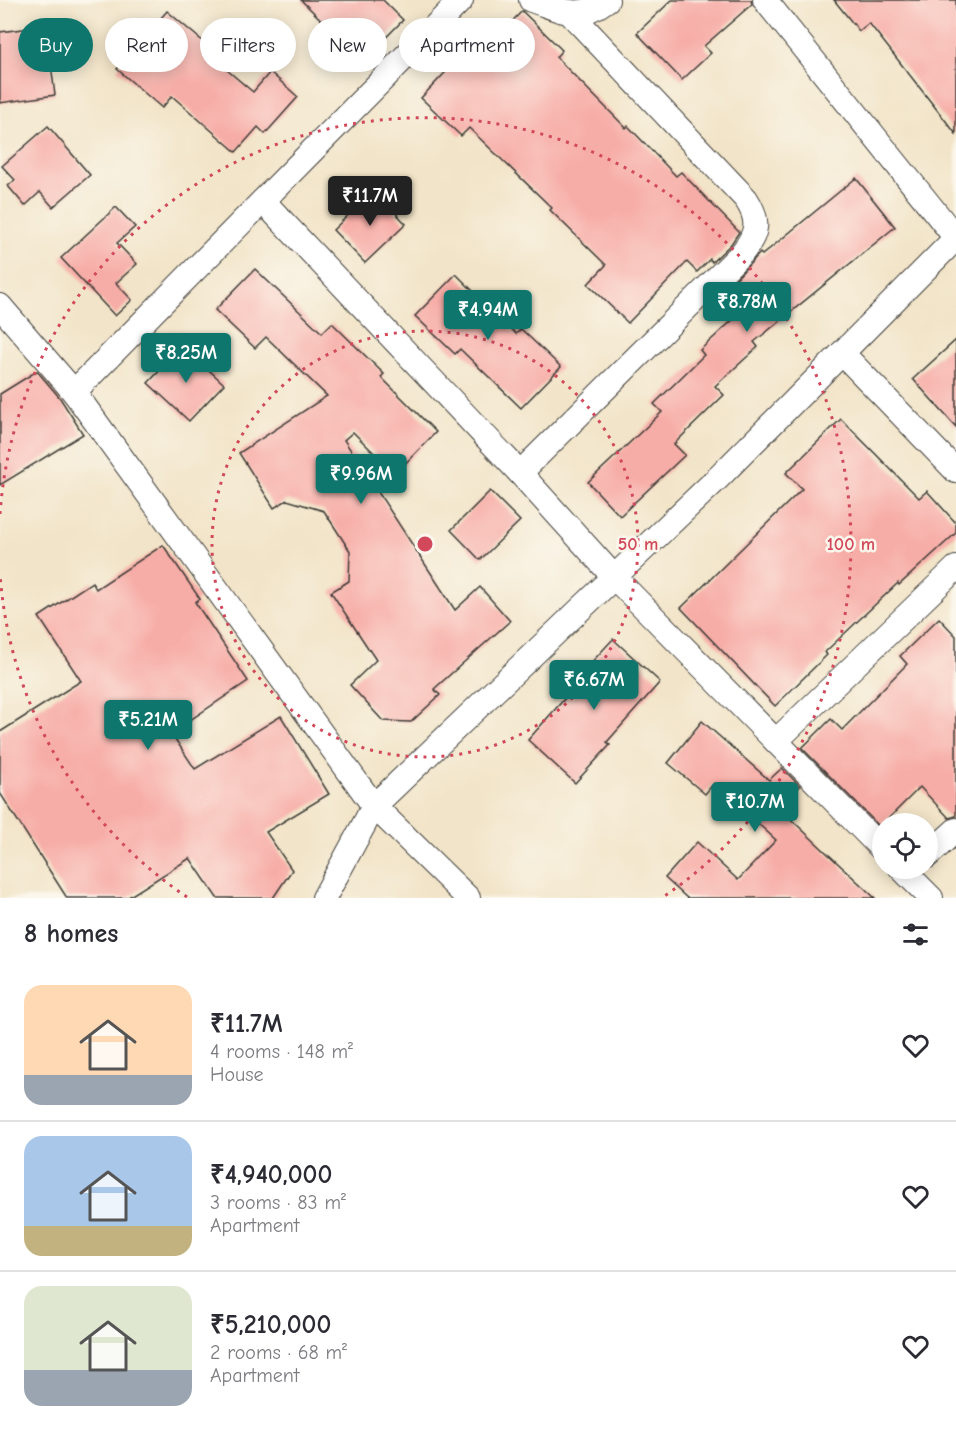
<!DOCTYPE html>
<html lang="en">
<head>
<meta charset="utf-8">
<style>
  body { margin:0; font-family:"Comic Neue",sans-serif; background:#f7f7f7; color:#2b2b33; height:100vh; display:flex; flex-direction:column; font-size:22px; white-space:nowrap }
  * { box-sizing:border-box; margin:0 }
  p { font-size:20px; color:#7c7c81 }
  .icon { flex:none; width:33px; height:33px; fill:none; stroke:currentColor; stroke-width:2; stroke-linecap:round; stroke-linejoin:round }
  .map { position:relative; height:898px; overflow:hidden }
  .drawer { display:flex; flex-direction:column; background:#fff; flex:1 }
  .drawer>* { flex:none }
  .top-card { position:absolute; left:18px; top:18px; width:600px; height:54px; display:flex; gap:12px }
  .fabs { position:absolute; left:872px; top:813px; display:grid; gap:12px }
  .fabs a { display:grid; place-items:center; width:66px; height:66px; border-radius:50%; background:#fff; box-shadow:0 3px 15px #0003; font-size:30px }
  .price { position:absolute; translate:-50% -51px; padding:0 14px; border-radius:6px; background:#0f766e; color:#fff; font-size:20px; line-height:39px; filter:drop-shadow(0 2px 3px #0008) }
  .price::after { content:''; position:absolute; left:50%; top:36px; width:18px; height:14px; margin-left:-9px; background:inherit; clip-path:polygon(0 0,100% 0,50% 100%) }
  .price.on { background:#222; color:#fff }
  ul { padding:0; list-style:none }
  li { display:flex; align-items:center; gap:18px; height:150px; padding:0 24px }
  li+li { border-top:2px solid #e1e1e2 }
  li span { display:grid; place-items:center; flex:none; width:168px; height:120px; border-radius:18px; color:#555 }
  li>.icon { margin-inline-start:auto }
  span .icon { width:72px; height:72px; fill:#fffc; stroke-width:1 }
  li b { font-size:26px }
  h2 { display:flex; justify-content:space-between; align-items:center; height:72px; padding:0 24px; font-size:26px }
  .pill { padding:0 21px; border-radius:27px; background:#fff; box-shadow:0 3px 15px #0003; font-size:21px; line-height:54px }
  .pill.on { background:#0f766e; color:#fff }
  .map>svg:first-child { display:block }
</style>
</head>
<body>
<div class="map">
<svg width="956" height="898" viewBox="0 0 956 898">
  <rect width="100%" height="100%" fill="#fbf7ec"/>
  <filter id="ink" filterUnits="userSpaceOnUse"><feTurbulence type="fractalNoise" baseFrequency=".0167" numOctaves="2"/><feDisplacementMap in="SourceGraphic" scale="12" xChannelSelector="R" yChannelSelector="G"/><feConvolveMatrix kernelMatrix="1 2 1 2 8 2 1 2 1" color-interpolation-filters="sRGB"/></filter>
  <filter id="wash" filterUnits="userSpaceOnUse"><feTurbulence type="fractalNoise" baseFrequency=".008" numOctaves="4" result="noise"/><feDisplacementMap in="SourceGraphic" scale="24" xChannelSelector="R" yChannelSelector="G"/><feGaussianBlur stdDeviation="1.35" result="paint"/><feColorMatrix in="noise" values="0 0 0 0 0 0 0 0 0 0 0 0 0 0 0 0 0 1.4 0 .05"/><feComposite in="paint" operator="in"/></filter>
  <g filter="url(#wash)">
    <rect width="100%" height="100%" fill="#f2e4c8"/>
    <g id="blocks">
      <g fill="#f7ada7">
        <path d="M301,0H383L403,20L363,61Z"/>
        <path d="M672,0H751L752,4L704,46L711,53L682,80L637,33Z"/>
        <path d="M834,0H956V134L869,23L859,31Z"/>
        <path d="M167,11L212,49L208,54L253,92L270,72L298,97L265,134L258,127L236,152L172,96L162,108L117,69Z"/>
        <path d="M522,11L562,50L556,57L626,128L628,126L676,176L681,172L739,232L731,244L712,262L710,259L697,272L687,262L628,323L588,284L606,265L550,210L552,208L469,128L461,136L421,98L461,56L470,65Z"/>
        <path d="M46,26L55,95L0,103V32Z"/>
        <path d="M48,126L90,175L53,207L40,192L25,206L8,186L15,180L2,166Z"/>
        <path d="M856,178L895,227L754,342L758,347L715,386L724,395L674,444L685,455L620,516L588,482L662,412L654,404L704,355L700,350L748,306L730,285L760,253L762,255Z"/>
        <path d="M374,190L406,224L365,263L333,230Z"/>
        <path d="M116,207L135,227L117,243L137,264L116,283L132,300L115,316L61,258Z"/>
        <path d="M255,269L322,333L332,323L384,374L381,377L436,432L395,474L353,432L344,440L455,610L480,587L510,621L434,689L440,695L411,722L383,721L350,685L376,660L331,592L349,581L350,551L324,511L287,500L274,508L239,453L327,396L266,337L255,348L215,310Z"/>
        <path d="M456,274L516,334L521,329L561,367L521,408L460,349L455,354L415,316Z"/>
        <path d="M956,340V427L913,379Z"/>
        <path d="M183,346L224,384L189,421L148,383Z"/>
        <path d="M37,371L60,398L83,434L0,485V394Z"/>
        <path d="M841,419L919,498L927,491L956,523V533L899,585L898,583L825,652L827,655L775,706L681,608L802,489L786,473Z"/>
        <path d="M490,491L520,521L480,560L451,530Z"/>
        <path d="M163,545L200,599L195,602L248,681L171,733L195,769L281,716L329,794L266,832L292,870L273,898H217L190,858L127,898H67L0,793V732L81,681L39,617L92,582L96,589Z"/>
        <path d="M939,618L956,636V816L949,818L920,787L880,827L802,748L831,719L842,730L907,664L900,656Z"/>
        <path d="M613,639L660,682L607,742L610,745L575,783L528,740L581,680L578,677Z"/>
        <path d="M702,721L769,780L782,768L800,786L780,809L875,898H687L665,878L697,842L738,880L776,840L714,783L705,794L668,763Z"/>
      </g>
    </g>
  </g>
  <g filter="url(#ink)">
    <use href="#blocks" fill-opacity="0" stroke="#3c3a36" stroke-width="1.5"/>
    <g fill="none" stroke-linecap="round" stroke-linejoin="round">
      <defs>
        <g id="street">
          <path d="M531,0C562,10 578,22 607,0"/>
          <path d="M263,201L520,473L614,577L882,849"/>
          <path d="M0,306L74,392L374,806L468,898"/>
          <path d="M842,353L956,471"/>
          <path d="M74,392L461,0"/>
          <path d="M520,473L742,253C758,233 760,220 746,199L569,12"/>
          <path d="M776,741L956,568"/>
          <path d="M927,856L956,830"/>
          <path d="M901,868L931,898"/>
          <path d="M324,898L374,806L718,478L956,238L765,0"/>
        </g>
      </defs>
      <use href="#street" stroke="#3c3a36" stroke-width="26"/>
      <use href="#street" stroke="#fff" stroke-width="24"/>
    </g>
  </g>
  <g fill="none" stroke="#d1495b" stroke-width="3" stroke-dasharray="3 6">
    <circle cx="425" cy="544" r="213"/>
    <path d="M187 897A426 426 0 0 1 0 574M0 514A426 426 0 1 1 663 897"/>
  </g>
  <circle cx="425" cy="544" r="9" fill="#d1495b" stroke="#fbf7ec" stroke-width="3"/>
  <g font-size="18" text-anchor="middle" font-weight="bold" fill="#d1495b" stroke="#fbf7ec" stroke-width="5" stroke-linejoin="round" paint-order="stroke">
    <text x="638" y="550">50 m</text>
    <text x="851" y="550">100 m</text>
  </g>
</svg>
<div class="fabs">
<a><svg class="icon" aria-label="locate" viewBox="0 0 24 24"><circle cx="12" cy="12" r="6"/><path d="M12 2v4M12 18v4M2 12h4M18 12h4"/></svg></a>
</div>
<b class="price on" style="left:370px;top:227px">₹11.7M</b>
<b class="price" style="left:747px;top:333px">₹8.78M</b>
<b class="price" style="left:488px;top:341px">₹4.94M</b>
<b class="price" style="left:186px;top:384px">₹8.25M</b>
<b class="price" style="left:361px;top:505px">₹9.96M</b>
<b class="price" style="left:594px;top:711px">₹6.67M</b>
<b class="price" style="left:148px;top:751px">₹5.21M</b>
<b class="price" style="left:755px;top:833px">₹10.7M</b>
<div class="top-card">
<a class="pill on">Buy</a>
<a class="pill">Rent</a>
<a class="pill">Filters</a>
<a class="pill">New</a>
<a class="pill">Apartment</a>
</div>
</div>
<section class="drawer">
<h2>8 homes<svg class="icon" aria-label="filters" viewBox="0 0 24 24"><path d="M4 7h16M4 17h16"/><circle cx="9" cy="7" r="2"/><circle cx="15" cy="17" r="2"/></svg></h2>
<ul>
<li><span style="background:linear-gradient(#ffd9b3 75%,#9aa5b1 0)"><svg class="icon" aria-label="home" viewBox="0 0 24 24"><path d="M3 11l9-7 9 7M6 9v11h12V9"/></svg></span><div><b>₹11.7M</b><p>4 rooms · 148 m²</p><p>House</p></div><svg class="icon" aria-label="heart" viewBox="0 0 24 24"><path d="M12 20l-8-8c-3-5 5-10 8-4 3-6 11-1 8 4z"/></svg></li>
<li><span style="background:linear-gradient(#a9c7e8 75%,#c2b280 0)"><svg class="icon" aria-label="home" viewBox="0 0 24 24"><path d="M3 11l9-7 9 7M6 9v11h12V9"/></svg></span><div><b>₹4,940,000</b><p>3 rooms · 83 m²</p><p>Apartment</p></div><svg class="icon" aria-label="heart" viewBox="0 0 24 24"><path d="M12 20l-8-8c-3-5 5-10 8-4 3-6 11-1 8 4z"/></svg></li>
<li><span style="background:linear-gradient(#dfe7d0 70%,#9aa5b1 0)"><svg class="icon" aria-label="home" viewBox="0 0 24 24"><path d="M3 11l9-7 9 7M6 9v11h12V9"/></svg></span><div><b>₹5,210,000</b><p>2 rooms · 68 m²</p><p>Apartment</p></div><svg class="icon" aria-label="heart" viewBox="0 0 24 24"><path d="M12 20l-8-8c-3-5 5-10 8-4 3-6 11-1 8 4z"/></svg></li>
</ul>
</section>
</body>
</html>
